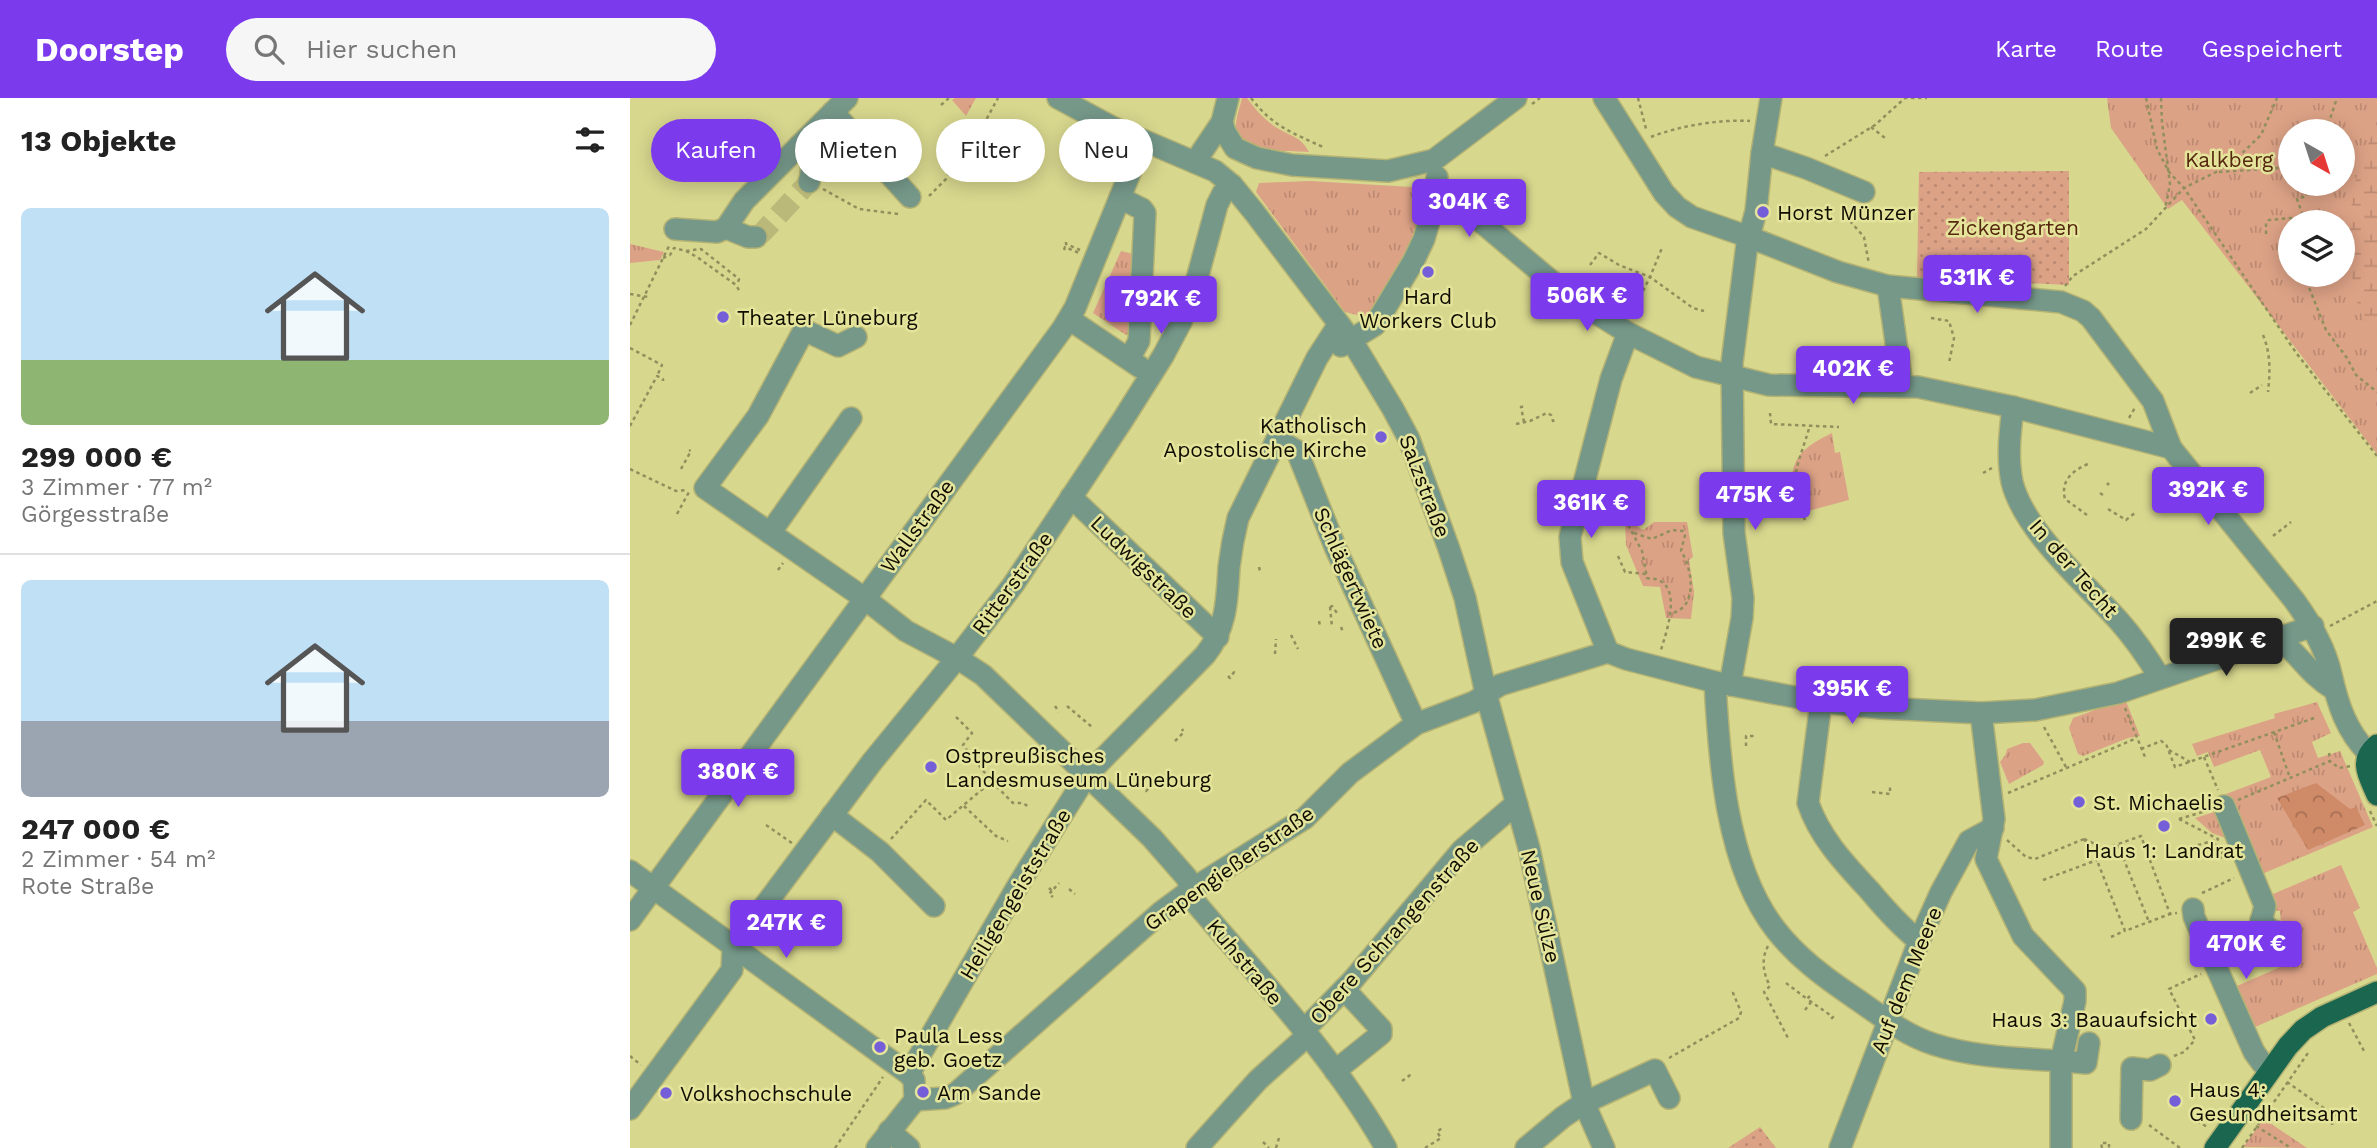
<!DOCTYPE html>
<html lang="de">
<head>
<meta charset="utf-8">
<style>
  body { margin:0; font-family:"Work Sans",sans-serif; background:#f6f6f6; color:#222; height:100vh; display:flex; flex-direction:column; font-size:26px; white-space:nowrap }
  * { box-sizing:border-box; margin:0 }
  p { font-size:23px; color:#767676 }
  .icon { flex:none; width:38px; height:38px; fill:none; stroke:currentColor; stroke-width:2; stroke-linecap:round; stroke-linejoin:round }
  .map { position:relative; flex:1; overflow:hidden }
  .side { display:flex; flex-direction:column; background:#fff; width:630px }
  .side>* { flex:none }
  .guide { position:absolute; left:21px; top:21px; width:665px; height:63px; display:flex; gap:14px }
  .needle { width:46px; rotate:141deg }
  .controls { position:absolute; left:1648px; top:21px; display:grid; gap:14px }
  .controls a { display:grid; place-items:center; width:77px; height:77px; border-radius:50%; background:#fff; box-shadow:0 4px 18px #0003; font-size:35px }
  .price { position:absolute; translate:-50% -60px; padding:0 16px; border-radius:7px; background:#7c3aed; color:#fff; font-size:23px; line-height:46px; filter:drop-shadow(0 2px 4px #0008) }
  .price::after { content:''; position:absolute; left:50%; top:42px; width:21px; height:16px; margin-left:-10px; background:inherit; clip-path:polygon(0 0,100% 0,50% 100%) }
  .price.current { background:#222; color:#fff }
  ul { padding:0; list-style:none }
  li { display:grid; align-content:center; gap:14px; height:371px; padding:0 21px }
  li+li { border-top:2px solid #e0e0e0 }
  li span { display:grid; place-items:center; height:217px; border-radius:10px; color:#555 }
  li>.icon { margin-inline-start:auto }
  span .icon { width:126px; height:126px; fill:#fffc; stroke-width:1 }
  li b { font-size:30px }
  h2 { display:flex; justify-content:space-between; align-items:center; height:84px; padding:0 21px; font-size:30px }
  .pill { padding:0 24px; border-radius:32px; background:#fff; box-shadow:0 4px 18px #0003; font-size:24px; line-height:63px }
  .pill.current { background:#7c3aed; color:#fff }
  header { display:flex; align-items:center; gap:42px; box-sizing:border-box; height:98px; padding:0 35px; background:#7c3aed; color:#fff }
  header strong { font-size:33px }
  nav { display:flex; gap:38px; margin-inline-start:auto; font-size:24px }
  .search { width:490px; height:63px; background:#f6f6f6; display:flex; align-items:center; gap:18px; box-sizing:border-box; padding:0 24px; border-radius:38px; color:#767676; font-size:26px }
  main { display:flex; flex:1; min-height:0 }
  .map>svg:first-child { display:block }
</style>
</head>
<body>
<header>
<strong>Doorstep</strong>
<div class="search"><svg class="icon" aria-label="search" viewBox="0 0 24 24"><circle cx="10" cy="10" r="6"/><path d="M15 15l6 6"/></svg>Hier suchen</div>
<nav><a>Karte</a><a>Route</a><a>Gespeichert</a></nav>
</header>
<main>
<section class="side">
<h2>13 Objekte<svg class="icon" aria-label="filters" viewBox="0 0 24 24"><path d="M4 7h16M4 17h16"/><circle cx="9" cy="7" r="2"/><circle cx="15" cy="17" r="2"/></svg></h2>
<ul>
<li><span style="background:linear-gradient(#bfe0f5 70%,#8fb573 0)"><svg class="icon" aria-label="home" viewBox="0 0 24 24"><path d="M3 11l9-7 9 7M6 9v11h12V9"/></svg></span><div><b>299 000 €</b><p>3 Zimmer · 77 m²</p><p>Görgesstraße</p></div></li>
<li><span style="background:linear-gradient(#bfe0f5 65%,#9aa5b1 0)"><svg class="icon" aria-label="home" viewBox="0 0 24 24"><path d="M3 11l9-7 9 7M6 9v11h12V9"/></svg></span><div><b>247 000 €</b><p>2 Zimmer · 54 m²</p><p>Rote Straße</p></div></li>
</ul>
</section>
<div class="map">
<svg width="1747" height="1050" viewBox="0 0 1747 1050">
  <defs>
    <pattern id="grass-tufts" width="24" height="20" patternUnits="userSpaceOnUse" patternTransform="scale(1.75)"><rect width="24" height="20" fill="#dca286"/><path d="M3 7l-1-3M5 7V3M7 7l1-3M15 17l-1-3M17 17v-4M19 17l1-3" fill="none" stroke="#bc8a72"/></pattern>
    <pattern id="forest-crowns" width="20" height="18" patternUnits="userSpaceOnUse" patternTransform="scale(1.75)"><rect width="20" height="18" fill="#cf8a68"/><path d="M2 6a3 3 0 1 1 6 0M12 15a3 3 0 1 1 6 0" fill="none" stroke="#a66f53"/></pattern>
    <pattern id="wetland-marsh" width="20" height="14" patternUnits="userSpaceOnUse" patternTransform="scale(1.75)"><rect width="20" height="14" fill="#dca286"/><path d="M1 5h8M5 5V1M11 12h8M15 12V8" fill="none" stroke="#bc8a72"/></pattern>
    <pattern id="garden-dots" width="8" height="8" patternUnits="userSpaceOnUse" patternTransform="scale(1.75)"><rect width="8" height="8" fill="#dca286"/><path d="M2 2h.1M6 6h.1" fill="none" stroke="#bc8a72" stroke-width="1.8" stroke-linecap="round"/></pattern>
  </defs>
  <rect width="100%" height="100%" fill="#d8d78e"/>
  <g fill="url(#grass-tufts)" fill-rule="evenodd">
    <path d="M325,0H346L336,18L322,2Z"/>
    <path d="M612,0H617C626,12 635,23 649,31C664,40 670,38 679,54C660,53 606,55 606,28C606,19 610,9 612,0Z"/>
    <path d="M1477,0H1747V356L1552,102L1538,111L1481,30ZM1661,33H1713V86H1661ZM1661,124H1713V177H1661Z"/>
    <path d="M680,83L798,90L792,138L741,216L735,219L715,214L626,94L629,85Z"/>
    <path d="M0,146L34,154L30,162L0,165Z"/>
    <path d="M491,153L503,156L501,233L496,237L463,215Z"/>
    <path d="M1202,335L1205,355L1210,354L1219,402L1167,416C1158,371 1158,356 1202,335Z"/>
    <path d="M1024,424H1057L1063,459L1059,462L1064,494L1061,521L1036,520L1030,489L1013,488L996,447L995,425L1004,426L1013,432Z"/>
    <path d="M1495,601L1510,638L1498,640L1453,658L1448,656L1439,630L1443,620Z"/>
    <path d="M1687,604L1701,635L1682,644L1688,660L1710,653L1743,729L1632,776L1596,696L1641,679L1630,652L1584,669L1578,654L1567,658L1562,646L1645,620L1644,616Z"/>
    <path d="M1393,645H1400L1414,664L1413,667L1379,686L1370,664L1376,656L1377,651Z"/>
    <path d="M1588,713L1601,742L1582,735L1565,720Z"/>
    <path d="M1711,767L1730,810L1723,814L1747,870V876L1625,929L1607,888L1655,867C1649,854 1652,829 1650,813L1641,812L1636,799Z"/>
    <path d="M1634,1021L1677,1050L1613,1049Z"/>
  </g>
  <path fill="url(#forest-crowns)" d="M1686,685L1720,711L1726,709L1735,727L1678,752L1647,700Z"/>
  <path fill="url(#wetland-marsh)" d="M1747,26V238C1717,214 1718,139 1722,103C1725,76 1736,50 1747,26Z"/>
  <g fill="url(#garden-dots)">
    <path d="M1439,73V187L1287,180L1289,74Z"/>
    <path d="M1130,1029L1146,1050H1098Z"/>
  </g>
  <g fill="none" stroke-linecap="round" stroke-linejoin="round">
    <path stroke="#bab979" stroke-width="21" stroke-dasharray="21 10" stroke-linecap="butt" d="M126,139L132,135L179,84"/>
    <defs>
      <g id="minor">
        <path d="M428,0L482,29L585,73L602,87L624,114L722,243L763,311L779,341L819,451L835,500L856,596L899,750L954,1005L974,1050"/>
        <path d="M974,0L1034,95L1047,109L1062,119L1119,139L1208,174L1258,188L1431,204L1453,213L1461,220L1523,303L1541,350L1664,502C1680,524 1695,549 1701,576C1708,607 1716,632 1738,655"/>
        <path d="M203,14L280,99"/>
        <path d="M592,24L595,34L605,50L627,60L662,67L758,73L804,62L886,0"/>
        <path d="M169,48C181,57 184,69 179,84"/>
        <path d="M1132,55L1176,70L1234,94"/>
        <path d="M565,64L592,24L598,0"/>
        <path d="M805,90L824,101L939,198L998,235L1066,269L1139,287L1288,289L1383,309L1541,350"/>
        <path d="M490,100L512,111L515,115L509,243L499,261"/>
        <path d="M96,130L118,139H126"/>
        <path d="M45,131L87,134L96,130L114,103L217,0"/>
        <path d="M1258,188L1272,287"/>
        <path d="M439,221L510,269"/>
        <path d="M226,239L208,248L174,232L128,318L75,390L234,500L276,533L327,560L353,577L522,740L557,780L564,803C631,882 705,960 756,1050"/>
        <path d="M711,248L745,227L783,164L794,141L802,113L807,79"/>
        <path d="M1383,309C1380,334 1377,359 1382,384C1394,433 1456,486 1489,523C1504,540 1518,560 1530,580"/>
        <path d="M648,342L667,353L706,451L786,626"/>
        <path d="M441,399L588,539"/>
        <path d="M140,435L221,320"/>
        <path d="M1648,540C1668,555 1680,577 1702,590"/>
        <path d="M978,554L942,464L940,439L981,281L998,235"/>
        <path d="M1085,584C1089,661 1096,769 1146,832C1167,859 1194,879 1222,898C1247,915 1274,937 1303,946C1351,962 1406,960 1456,965L1459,945"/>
        <path d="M1100,587L1112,520L1113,500L1104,435L1102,265L1117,146L1126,113L1132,55L1141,0"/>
        <path d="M1191,604L1178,705C1190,740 1215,766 1240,793C1255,811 1270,828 1289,843"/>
        <path d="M1351,615L1364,721L1356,761L1393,838L1445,893V903L1431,963V1050"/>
        <path d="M1594,708L1635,808L1629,831L1612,841L1615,848"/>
        <path d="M202,717L250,754L304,808"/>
        <path d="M0,773L279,976L284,982L285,1002L247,1050"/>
        <path d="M1563,811L1564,819L1624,954L1632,965L1640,971"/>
        <path d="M0,822L433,230L445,210L513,43"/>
        <path d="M1631,822L1639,831L1656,838L1659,849L1656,852"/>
        <path d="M103,850L242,664L327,560L383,487L492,323L533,258L551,224L567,181L587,107L593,95L602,87"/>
        <path d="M673,933L722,883L832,752L881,710L887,707"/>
        <path d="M705,973L751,936V931L714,891"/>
        <path d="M279,976L390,784L457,677L575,557C597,530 597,501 599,469C601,452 604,436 608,420L687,260L709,226"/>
        <path d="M285,1002L315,1000L325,996L530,815L561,792L675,720L720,675L786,626L844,604L870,587L978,554L996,561L1085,584L1191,604L1251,610L1351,615L1405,612L1488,595L1683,528"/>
        <path d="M0,1011L102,872L103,850"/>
        <path d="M1501,1021L1502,970L1520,972L1530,967"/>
        <path d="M259,1033L279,1050"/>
        <path d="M567,1050L628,982L677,938"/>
        <path d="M896,1050L933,1019L954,1005L1025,972L1039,1000"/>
        <path d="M1210,1050L1289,843L1311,794L1339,743L1363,730"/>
      </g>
      <g id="major">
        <path d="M1747,647C1728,663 1739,678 1747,697"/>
        <path d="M1585,1050L1658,948L1673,932L1692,919L1747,894"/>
      </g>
    </defs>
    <use href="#minor" stroke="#b4b374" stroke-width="24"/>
    <use href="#major" stroke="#b4b374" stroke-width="24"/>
    <g stroke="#91905c" stroke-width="2.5" stroke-dasharray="3.5 3.5" stroke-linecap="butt">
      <path d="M621,0C643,29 663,35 695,50"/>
      <path d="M1008,0L1016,31"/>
      <path d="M1274,0H1297"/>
      <path d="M1516,0L1527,51L1539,74L1554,90L1667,256L1747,358"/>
      <path d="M1531,0L1532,24L1540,86L1535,111"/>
      <path d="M902,6L910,0"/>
      <path d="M311,7L319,0"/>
      <path d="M1241,29L1255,40"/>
      <path d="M1696,33L1707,0"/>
      <path d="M1021,39C1048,28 1091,21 1120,23"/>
      <path d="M1195,58L1245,27L1275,0"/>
      <path d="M1589,74L1650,70L1661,67"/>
      <path d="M193,91L229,111L268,116L270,114"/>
      <path d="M299,98L316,81L326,58L332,52L344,32L356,22L368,0"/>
      <path d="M1220,123L1234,139L1239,166"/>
      <path d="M1671,124L1672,115L1667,101L1677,98L1675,88L1679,86"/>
      <path d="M1636,136V125L1639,122L1672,119"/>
      <path d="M436,144V146L450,152"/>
      <path d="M434,152L435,149L449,155"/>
      <path d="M56,153L71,151L109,181L107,187"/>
      <path d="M33,160L40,157L44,150L56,153L67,159L106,187L110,194"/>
      <path d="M960,167L969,155L989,167L1020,179L1032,150"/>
      <path d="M1674,177L1696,232L1717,260L1726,277L1747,294"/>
      <path d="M1435,188L1443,178L1516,131L1554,90L1586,74L1607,60L1631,37L1647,0"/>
      <path d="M1013,193L1020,179L1063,210L1074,213"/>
      <path d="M0,196L18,199"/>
      <path d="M1301,220L1319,223L1324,240L1319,265"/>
      <path d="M0,227L39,148"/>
      <path d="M1633,237C1641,256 1640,275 1638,294"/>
      <path d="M0,250L32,267L27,278"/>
      <path d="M1620,295L1632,287"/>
      <path d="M1140,315L1141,326L1209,329"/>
      <path d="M1499,320L1506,308"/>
      <path d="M894,324L891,309L895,308"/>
      <path d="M886,326L900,323L917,315L921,317L923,323L925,322"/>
      <path d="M0,328L27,278L33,281V283"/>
      <path d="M0,371L46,393L58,392"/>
      <path d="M51,371L61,353L59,352"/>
      <path d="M1353,375L1362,370"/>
      <path d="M1477,385L1479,387"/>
      <path d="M1470,395L1473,397"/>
      <path d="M1478,411L1496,422L1506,414"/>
      <path d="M47,416L59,394"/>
      <path d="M1457,417L1435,401C1430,381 1444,372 1460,365"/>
      <path d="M995,421L1012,453L1017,480C1021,481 1025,480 1028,482C1052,491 1036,535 1031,552"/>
      <path d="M1175,422C1156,380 1169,367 1180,327"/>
      <path d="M1004,435L1022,441L1042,432L1053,433L1055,437L1051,453C1063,471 1068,511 1041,515"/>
      <path d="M1643,438L1661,424"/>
      <path d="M988,458L995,474L1016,476"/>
      <path d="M629,469L630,473"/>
      <path d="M148,472L153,465"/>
      <path d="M700,509L702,529"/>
      <path d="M700,509L702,508L707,515"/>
      <path d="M689,523L690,528"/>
      <path d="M1700,528L1747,503"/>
      <path d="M711,529L713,534"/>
      <path d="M661,537L668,551"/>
      <path d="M645,556L646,541"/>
      <path d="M598,578L600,580L604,574L602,572"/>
      <path d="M425,608L429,614"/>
      <path d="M437,608L462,629"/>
      <path d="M1495,610L1515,659"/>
      <path d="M326,619L342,635L333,647L363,685L383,705H393L399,709"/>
      <path d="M1414,629L1436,669"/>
      <path d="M1644,634L1660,680"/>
      <path d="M545,643L554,634L552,631"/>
      <path d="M1116,648V638H1126"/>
      <path d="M1511,651L1531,643L1536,646L1545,669L1687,619"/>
      <path d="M1539,652L1560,664"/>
      <path d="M1699,655L1700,663"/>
      <path d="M1574,659L1588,692"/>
      <path d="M501,678L516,693L523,686L520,684"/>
      <path d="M1242,694L1260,696V689"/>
      <path d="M1378,695L1507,640"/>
      <path d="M1608,702L1700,663L1709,670L1721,668"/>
      <path d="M334,708L366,738L378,743"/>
      <path d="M1740,713L1747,728"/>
      <path d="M1549,721L1579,712"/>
      <path d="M1549,721L1588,741L1586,747L1589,756"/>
      <path d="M136,727L162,745"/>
      <path d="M261,741L296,702L316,722L362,683"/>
      <path d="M1454,741L1464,755L1495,833L1540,816"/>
      <path d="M1454,741L1476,751"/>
      <path d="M1377,742L1396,759L1405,761L1454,741"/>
      <path d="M1488,747L1519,824"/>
      <path d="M1469,749L1475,755H1477C1478,753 1477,752 1477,750L1511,738L1540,816L1547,815"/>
      <path d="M1561,749L1586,742"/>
      <path d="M1591,761L1589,756L1594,754"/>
      <path d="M1413,782L1467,762"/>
      <path d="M419,790L422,793L429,785"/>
      <path d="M439,791L445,796"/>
      <path d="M422,793L419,796L423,799"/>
      <path d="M1572,795L1604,780"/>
      <path d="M1481,839L1494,833"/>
      <path d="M1138,848C1131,861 1133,875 1140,888L1134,894L1159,942"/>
      <path d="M1156,885L1177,901"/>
      <path d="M1180,898L1177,901L1203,919L1200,922"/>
      <path d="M1175,912L1181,904"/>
      <path d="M1719,925L1734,953"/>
      <path d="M0,958L11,967"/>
      <path d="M1544,958L1554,954L1565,942L1539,891L1571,876"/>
      <path d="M1039,960L1109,920L1111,914L1103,895L1105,891"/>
      <path d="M772,983L783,975"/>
      <path d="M1657,984L1708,1020"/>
      <path d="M1567,1023L1579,1030"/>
      <path d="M1519,1027L1550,1050"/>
      <path d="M1702,1027L1703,1017"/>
      <path d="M1626,1028L1661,1050"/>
      <path d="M633,1044L639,1050"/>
      <path d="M205,1050L253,979"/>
      <path d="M646,1050L649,1040"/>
      <path d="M795,1050L811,1040L807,1034L812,1030"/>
      <path d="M1472,1050L1471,1045H1479V1050"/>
      <path d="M1612,1050L1678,955"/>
    </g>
    <use href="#minor" stroke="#759889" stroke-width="21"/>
    <use href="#major" stroke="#1a664e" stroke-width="21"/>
  </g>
  <g fill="#745fd9" stroke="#e5e49b" stroke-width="2.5">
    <circle cx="1133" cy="114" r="7"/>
    <circle cx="798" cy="174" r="7"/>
    <circle cx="93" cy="219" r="7"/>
    <circle cx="751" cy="339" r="7"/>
    <circle cx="301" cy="669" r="7"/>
    <circle cx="1449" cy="704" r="7"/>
    <circle cx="1534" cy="728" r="7"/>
    <circle cx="1581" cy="921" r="7"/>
    <circle cx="250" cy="949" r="7"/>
    <circle cx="293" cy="994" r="7"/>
    <circle cx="36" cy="995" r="7"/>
    <circle cx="1545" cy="1003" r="7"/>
  </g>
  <g text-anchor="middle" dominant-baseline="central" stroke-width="5" stroke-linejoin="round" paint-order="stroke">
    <g font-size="21" fill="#56280f" stroke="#e5e49b">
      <text x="1599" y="61">Kalkberg</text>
      <text x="1383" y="129">Zickengarten</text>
    </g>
    <g font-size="21" fill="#0f0d00" stroke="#e5e49b" text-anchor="start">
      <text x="1147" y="114">Horst Münzer</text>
      <text x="798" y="198" text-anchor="middle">Hard<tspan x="798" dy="24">Workers Club</tspan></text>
      <text x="107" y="219">Theater Lüneburg</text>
      <text x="737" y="327" text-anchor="end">Katholisch<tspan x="737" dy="24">Apostolische Kirche</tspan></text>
      <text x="315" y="657">Ostpreußisches<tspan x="315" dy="24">Landesmuseum Lüneburg</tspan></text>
      <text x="1463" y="704">St. Michaelis</text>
      <text x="1534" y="752" text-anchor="middle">Haus 1: Landrat</text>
      <text x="1567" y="921" text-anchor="end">Haus 3: Bauaufsicht</text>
      <text x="264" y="937">Paula Less<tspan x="264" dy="24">geb. Goetz</tspan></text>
      <text x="1559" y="991">Haus 4:<tspan x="1559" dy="24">Gesundheitsamt</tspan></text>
      <text x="307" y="994">Am Sande</text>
      <text x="50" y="995">Volkshochschule</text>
    </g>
    <g font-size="21" fill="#0f0d00" stroke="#e5e49b">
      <text transform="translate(795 388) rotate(69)">Salzstraße</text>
      <text transform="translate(287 428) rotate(-54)">Wallstraße</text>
      <text transform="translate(514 469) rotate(44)">Ludwigstraße</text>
      <text transform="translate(1444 470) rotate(49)">In der Techt</text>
      <text transform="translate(721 480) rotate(66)">Schlägertwiete</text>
      <text transform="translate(382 485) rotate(-54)">Ritterstraße</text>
      <text transform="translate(599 770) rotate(-35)">Grapengießerstraße</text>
      <text transform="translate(385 796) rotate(-59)">Heiligengeiststraße</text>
      <text transform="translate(911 808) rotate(77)">Neue Sülze</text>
      <text transform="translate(764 833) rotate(-48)">Obere Schrangenstraße</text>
      <text transform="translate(615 864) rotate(50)">Kuhstraße</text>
      <text transform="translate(1276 882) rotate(-68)">Auf dem Meere</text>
    </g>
  </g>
</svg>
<div class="controls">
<a><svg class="needle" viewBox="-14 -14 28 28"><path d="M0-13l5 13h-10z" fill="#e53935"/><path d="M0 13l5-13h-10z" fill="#767676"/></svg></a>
<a><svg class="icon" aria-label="layers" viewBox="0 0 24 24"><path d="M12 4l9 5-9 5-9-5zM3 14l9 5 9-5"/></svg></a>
</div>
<b class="price" style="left:839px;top:141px">304K €</b>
<b class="price" style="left:1347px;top:217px">531K €</b>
<b class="price" style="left:957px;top:235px">506K €</b>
<b class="price" style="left:531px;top:238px">792K €</b>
<b class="price" style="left:1223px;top:308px">402K €</b>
<b class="price" style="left:1578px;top:429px">392K €</b>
<b class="price" style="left:1125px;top:434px">475K €</b>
<b class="price" style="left:961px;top:442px">361K €</b>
<b class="price current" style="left:1596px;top:580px">299K €</b>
<b class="price" style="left:1222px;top:628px">395K €</b>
<b class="price" style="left:108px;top:711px">380K €</b>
<b class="price" style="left:156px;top:862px">247K €</b>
<b class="price" style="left:1616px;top:883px">470K €</b>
<div class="guide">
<a class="pill current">Kaufen</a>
<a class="pill">Mieten</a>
<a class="pill">Filter</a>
<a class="pill">Neu</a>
</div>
</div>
</main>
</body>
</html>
